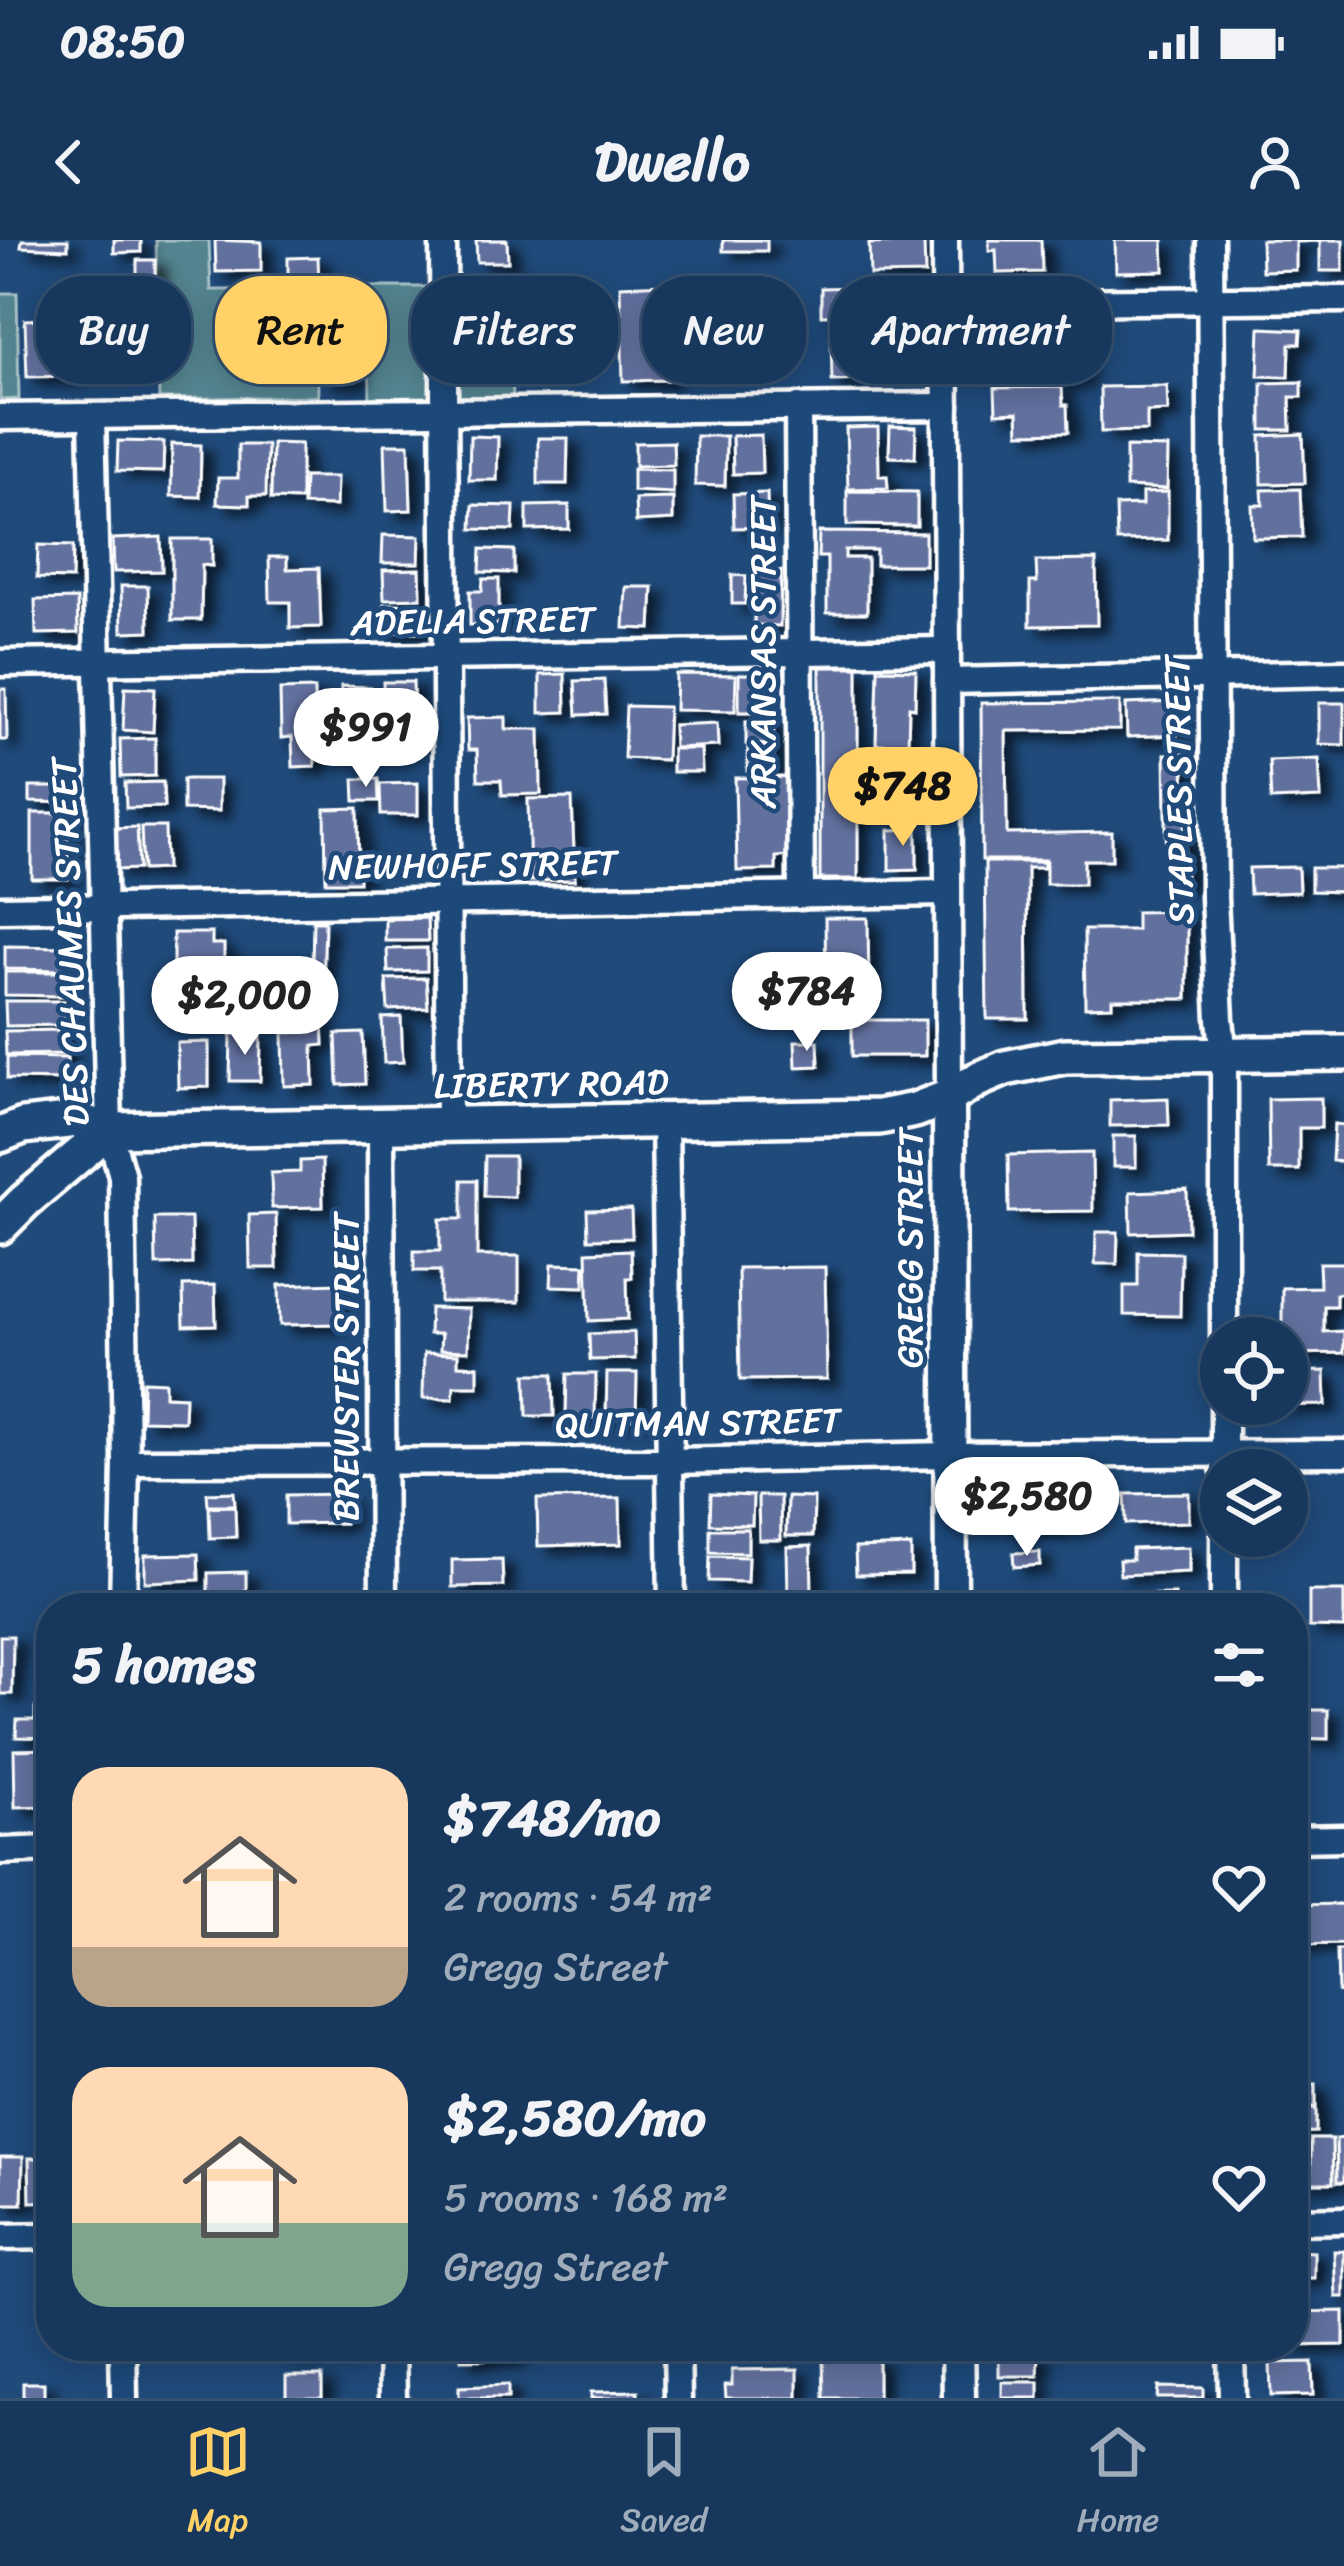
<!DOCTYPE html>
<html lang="en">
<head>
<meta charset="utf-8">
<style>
  body { margin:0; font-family:Sriracha,sans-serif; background:#244365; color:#f1f3f6; height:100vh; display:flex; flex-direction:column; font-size:45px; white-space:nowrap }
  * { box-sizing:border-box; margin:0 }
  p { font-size:39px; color:#9eacbb }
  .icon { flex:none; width:66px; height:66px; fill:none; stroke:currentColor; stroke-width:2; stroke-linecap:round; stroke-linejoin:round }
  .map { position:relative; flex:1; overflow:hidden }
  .panel { position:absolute; left:36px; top:1353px; width:1272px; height:768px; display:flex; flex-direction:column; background:#17385c; border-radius:48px; box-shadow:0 6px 30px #0003,0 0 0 3px #365272 }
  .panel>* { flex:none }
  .hud { position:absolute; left:36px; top:36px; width:1272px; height:108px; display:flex; gap:24px }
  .controls { position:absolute; left:1200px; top:1077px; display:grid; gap:24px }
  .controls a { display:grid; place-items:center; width:108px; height:108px; border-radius:50%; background:#17385c; box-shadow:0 6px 30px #0003,0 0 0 3px #365272; font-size:60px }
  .price { position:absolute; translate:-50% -102px; padding:0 27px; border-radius:42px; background:#fff; color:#222; font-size:39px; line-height:78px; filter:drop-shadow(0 3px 6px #0008) }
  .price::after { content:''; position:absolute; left:50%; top:72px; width:36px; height:27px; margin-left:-18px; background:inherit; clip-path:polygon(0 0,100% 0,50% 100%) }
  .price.current { background:#ffd166; color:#111 }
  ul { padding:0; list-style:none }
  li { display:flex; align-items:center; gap:36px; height:300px; padding:0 36px }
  li span { display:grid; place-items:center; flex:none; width:336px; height:240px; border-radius:36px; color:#555 }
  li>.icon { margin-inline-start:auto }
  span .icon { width:144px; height:144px; fill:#fffc; stroke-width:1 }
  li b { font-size:51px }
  h2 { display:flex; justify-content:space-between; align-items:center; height:144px; padding:0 36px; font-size:51px }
  .chip { padding:0 42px; border-radius:48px; background:#17385c; box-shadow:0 6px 30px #0003,0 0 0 3px #365272; font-size:42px; line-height:108px }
  .chip.current { background:#ffd166; color:#111 }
  .status { display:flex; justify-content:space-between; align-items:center; height:84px; padding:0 60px; background:#17385c; direction:ltr }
  .status svg { height:33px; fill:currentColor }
  header { display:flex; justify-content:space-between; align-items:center; height:156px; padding:0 36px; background:#17385c; font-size:54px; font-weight:800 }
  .tabs { display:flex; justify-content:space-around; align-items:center; height:168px; border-top:3px solid #365272; background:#17385c; font-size:33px; color:#9eacbb }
  .tabs a { display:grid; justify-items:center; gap:6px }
  .tabs .current { color:#ffd166 }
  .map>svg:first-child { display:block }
</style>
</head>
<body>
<div class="status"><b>08:50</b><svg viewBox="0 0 49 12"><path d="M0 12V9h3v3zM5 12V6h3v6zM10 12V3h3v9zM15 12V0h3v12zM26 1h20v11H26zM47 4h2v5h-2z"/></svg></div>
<header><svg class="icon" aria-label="back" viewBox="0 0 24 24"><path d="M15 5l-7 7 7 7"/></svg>Dwello<svg class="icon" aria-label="person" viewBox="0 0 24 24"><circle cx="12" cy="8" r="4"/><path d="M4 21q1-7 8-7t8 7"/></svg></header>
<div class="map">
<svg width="1344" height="2158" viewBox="0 0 1344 2158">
  <defs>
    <filter id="shadow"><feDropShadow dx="11" dy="7" stdDeviation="6" flood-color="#0009"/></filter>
  </defs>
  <rect width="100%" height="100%" fill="#1f4a7a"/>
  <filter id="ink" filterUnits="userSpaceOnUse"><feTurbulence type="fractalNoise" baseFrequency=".00833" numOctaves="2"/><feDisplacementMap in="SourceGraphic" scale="24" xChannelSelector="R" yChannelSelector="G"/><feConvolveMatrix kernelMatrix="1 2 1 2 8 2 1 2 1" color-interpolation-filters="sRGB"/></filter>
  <g filter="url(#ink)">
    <g fill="#53848f" stroke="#a9c2c7" stroke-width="3">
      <path d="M156,0H209L211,50L316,49L318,156L159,159Z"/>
      <path d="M453,44H510L513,160H459L455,156Z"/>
      <path d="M368,47H433L434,156L427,164L370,165Z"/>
      <path d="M0,53H17L19,159L0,160Z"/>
    </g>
    <g fill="#62709e" stroke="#fff" stroke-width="3" filter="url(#shadow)">
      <path d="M22,0H68V9L21,7Z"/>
      <path d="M114,0H141V12L114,13Z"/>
      <path d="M215,0L261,2V31L216,32Z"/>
      <path d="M476,0H507L508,22H477Z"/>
      <rect x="723" y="0" width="44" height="11"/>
      <path d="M989,0H1041L1042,32L997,33L996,10L989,11Z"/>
      <path d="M1115,0H1163L1164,31L1116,32Z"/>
      <path d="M1261,0H1343V31H1320V1L1296,2V30L1262,31Z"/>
      <path d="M924,2L925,34L870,35L869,4Z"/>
      <path d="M318,17L319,44L288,45V18Z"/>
      <rect x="137" y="20" width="18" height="29"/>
      <path d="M666,44L669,140L623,141L620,46Z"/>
      <path d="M709,47L711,125L677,126L674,48Z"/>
      <path d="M859,47L860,74L821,75V48Z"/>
      <path d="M355,70L356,140H325L323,71Z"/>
      <path d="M156,78L157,127L128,128L127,79Z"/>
      <path d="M48,79V88H61V110L74,109L75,136L27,137L25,80Z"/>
      <path d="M1260,88L1301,90L1300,104H1290L1289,137L1258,136Z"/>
      <path d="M1034,92L1035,131L983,132L982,103H1016V93Z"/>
      <path d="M863,97L864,140L832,141L831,98Z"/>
      <path d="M1081,117V140L1052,141L1051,118Z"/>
      <path d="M1302,142V157H1290L1291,190H1262V143Z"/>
      <path d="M1167,146L1168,171L1147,172V191L1101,192L1100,147Z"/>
      <path d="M1062,147L1063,165H1067L1068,192L1019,193L1018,172L996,173L995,148Z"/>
      <path d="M890,186L916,187L915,218L889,217Z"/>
      <path d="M878,187L879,236H887L888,248L848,249L846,188Z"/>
      <path d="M1303,194L1305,243L1262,244L1261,196Z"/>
      <path d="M761,195L762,233L733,234L732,196Z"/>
      <path d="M470,196L498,197L497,240H469Z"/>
      <path d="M696,196H726L725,246L695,245Z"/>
      <path d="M538,198H568L567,244H538Z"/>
      <path d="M118,201L164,202L163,232L117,231Z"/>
      <path d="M673,202L674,225L635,226V203Z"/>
      <path d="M272,203L301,204V260L271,259Z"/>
      <path d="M172,204L201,205L200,257L171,256Z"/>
      <path d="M385,204H409L411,270L387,271Z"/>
      <path d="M238,205H267L266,256H249V265L217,264L218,238H238Z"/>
      <path d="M1126,207L1168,208L1167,249L1126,247Z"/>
      <path d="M633,229L673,230V253L633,251Z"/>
      <path d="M304,237H337L336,266L303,265Z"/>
      <path d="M1300,249L1302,297L1253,298L1252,265H1263L1262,250Z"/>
      <path d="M847,251L917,252V286L847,285Z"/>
      <path d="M1168,252V300L1117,301L1116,266L1142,265V253Z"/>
      <path d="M767,253L768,287L734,288L733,254Z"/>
      <path d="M673,258V280L636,282L635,259Z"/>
      <path d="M473,265L514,266L513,290L472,289Z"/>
      <path d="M569,265V289L527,290V266Z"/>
      <path d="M819,292L925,293V325H876V310H845V318H867V373H827V317H818Z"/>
      <path d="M383,295L420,296L419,323H382Z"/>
      <path d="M161,297L162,331L114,332L113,299Z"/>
      <path d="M172,299H212V326L202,325L201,380H172Z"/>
      <path d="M38,305L73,306L72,339L37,338Z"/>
      <path d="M481,309L514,310V333L480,332Z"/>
      <path d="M269,317H287V329L319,328L321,387L290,388V362H270Z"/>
      <path d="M1096,320L1097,385L1030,386V342H1037L1036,321Z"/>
      <path d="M420,329L421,358L384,359L383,330Z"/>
      <path d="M755,330L781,331L780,386L754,385Z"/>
      <path d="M732,335L746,336L745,364H732Z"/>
      <path d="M483,339H499V385H470V351H482Z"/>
      <path d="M121,346H148L149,391L122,392Z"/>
      <path d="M626,347H653L651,389L624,388Z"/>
      <path d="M77,359L78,393L36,394L35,360Z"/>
      <path d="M384,364L421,365V392H384Z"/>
      <rect x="820" y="427" width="38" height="212"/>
      <path d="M878,429L916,430L915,468L909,467L908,505L876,504Z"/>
      <path d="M565,434L566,472L540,473V435Z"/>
      <path d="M676,434L736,435L735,471L675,470Z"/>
      <path d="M739,434H768V449H758V472H739Z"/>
      <path d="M604,440L606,474L577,475L575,441Z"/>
      <path d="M383,442H413L414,478H384Z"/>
      <path d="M341,446L370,447L368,506L339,505Z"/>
      <path d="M125,447L155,448L153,492L123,490Z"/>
      <path d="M0,449H6L7,500H0Z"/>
      <path d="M314,449L315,526L293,527L292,497L281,498L280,450Z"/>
      <path d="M1120,462V490L1006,491L1007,594L1112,592V620H1084V644H1046V620H982L981,463Z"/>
      <path d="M1176,462L1177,495L1127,497L1126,464Z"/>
      <path d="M1319,463H1344V505L1319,504Z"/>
      <path d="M626,466L668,467L666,520L624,518Z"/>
      <path d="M506,477V489H540L541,554L502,555L501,540H478L477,510H468L467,478Z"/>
      <path d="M746,481L774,482L773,505L746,504Z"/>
      <path d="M717,483L718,506L674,508L673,485Z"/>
      <path d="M155,498V536L121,537L120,499Z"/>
      <path d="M748,506L774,508L773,532L747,531Z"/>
      <path d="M672,509H701L702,532H672Z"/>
      <path d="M1165,514H1184L1186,646H1167Z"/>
      <path d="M1319,519L1321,558L1271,560L1269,521Z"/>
      <path d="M786,537L787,616L776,617V630L737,631L735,538Z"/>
      <path d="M183,539H219V571L183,570Z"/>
      <path d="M354,539H378L379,561H355Z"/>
      <path d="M163,542L164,567L126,568L125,543Z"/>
      <path d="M418,543V575H381L380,544Z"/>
      <path d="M30,547H78V563L30,562Z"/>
      <path d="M572,558L575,640L530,641L528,559Z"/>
      <path d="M358,568L359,642H326L325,569Z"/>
      <rect x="32" y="573" width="36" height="66"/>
      <path d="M137,587L139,629L115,630L113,588Z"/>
      <path d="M141,587H165L166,629L143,630Z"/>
      <path d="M917,589V629L889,630V590Z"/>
      <path d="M985,622H1044V628H1027L1028,779H987Z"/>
      <path d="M1298,627L1299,652L1250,654L1249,628Z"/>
      <path d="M1311,628H1344V652L1311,651Z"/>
      <path d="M1187,671V759H1112V766L1085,767L1084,690H1136V672Z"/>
      <path d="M427,678L428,701H385V679Z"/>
      <path d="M825,678H868L869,753L826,754Z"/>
      <path d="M313,681H325L323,746H303L304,727H312Z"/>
      <path d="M173,693H212V704H224V737H213L212,770L173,769Z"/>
      <path d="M5,706L65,707L64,730L5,729Z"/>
      <path d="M427,708V731L388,732L387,709Z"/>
      <path d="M815,725L817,758L797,759L795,726Z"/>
      <path d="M5,732H65L64,756L5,755Z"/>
      <path d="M426,738L428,768L388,770L386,739Z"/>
      <path d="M5,761H64L65,785L6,786Z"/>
      <path d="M401,777L403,822L384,823L382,778Z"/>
      <path d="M314,780H323L324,805L313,806L314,845L284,846L283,793L314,792Z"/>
      <rect x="852" y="780" width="73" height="36"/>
      <path d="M65,790V814L6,815L5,791Z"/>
      <path d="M363,793L365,844L338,845L336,794Z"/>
      <path d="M231,794L261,795L260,841H230Z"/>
      <path d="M795,801H818L819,826L796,827Z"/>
      <path d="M209,802V847L178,848L177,803Z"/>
      <path d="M7,817L67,818V840L7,839Z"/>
      <path d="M1168,858L1169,885L1110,886V860Z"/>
      <path d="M1321,858V888H1299V930H1269L1268,859Z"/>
      <path d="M1334,884L1344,885V922L1332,921Z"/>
      <rect x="1113" y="896" width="23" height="31"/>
      <path d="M1092,913L1093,971L1009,972L1008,915Z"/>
      <path d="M485,916H514V957L484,956Z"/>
      <path d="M322,920L323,967L272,968L271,933L300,932V921Z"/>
      <path d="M462,940H477V1016H519V1062H440V1031H414V1011H440V979H462Z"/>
      <path d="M1187,950L1188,991L1131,993L1130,952Z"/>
      <path d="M631,969L632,998L588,999L587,970Z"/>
      <path d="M276,974L277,1028H250L249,975Z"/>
      <path d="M155,978H191L192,1024L156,1025Z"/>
      <path d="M1096,992H1118L1117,1024H1095Z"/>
      <path d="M631,1010L632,1038H627L628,1079L589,1081L587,1012Z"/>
      <path d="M1138,1012L1181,1013L1180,1076L1124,1075V1046H1138Z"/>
      <path d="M1319,1023H1344V1053L1336,1054V1066H1324V1092L1344,1091V1113L1287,1114V1098H1282V1048L1320,1047Z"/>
      <path d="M552,1024L585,1025L584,1047L551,1046Z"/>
      <path d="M825,1027L827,1139L740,1140L738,1028Z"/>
      <path d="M339,1043L340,1084L280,1085L279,1045Z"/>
      <path d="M215,1045L216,1085L184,1086L183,1046Z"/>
      <path d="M430,1068L469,1069L468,1111L440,1110L441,1094H429Z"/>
      <path d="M634,1092L635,1119L590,1120L589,1094Z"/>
      <path d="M424,1113L458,1114V1125L478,1126V1146H454L453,1159L423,1158Z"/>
      <path d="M1325,1131L1326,1165L1270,1166L1287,1164V1132Z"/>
      <path d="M607,1133H637L636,1179L606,1178Z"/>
      <path d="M526,1134H553L554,1176H527Z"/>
      <path d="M567,1134H596L595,1178L566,1177Z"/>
      <path d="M143,1141L165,1142V1156L185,1157L184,1181L142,1180Z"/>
      <path d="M234,1252L235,1265H208L207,1253Z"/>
      <path d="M1009,1253L1058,1254L1057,1288L1008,1287Z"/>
      <path d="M1189,1253V1282L1126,1284L1125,1254Z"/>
      <path d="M345,1254V1283L286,1284V1255Z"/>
      <path d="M711,1254L753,1256L752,1285L710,1284Z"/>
      <path d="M758,1256H780L781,1300H759Z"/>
      <path d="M787,1257L814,1258L813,1296H786Z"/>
      <path d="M620,1258L621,1304L538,1306L537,1259Z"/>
      <path d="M235,1266L236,1297L210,1298L209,1267Z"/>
      <path d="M710,1289H748V1313L710,1312Z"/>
      <path d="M811,1306L812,1358L788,1359L787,1307Z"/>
      <path d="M911,1306V1334L856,1335L855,1308Z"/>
      <path d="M1189,1307V1332L1120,1335L1119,1320H1132V1309Z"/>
      <path d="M1040,1312V1325L1014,1327L1013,1313Z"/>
      <path d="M198,1314L199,1340L145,1342V1315Z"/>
      <path d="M710,1316L748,1317L747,1342L709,1341Z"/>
      <path d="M502,1319L503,1346L452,1347V1320Z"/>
      <path d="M246,1332V1354H208V1333Z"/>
      <path d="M1309,1351H1344V1388L1309,1387Z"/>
      <path d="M1175,1354L1176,1366L1190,1365V1368H1118L1117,1355Z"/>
      <path d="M1007,1357L1045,1358V1364L1065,1365V1368H1007Z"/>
      <rect x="871" y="1359" width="44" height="9"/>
      <path d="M750,1360V1368H709V1361Z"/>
      <path d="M0,1396H13L12,1454H0Z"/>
      <path d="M35,1468L51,1469V1498L16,1497L17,1480H35Z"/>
      <path d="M1293,1470H1328V1499L1293,1498Z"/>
      <path d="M49,1509L50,1566L15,1567L14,1510Z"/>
      <path d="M1344,1664V1704L1293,1705V1665Z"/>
      <path d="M1337,1710H1344V1752H1338Z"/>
      <rect x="1293" y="1844" width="23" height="23"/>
      <path d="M1293,1869H1316V1892L1293,1893Z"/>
      <rect x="1293" y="1898" width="14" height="44"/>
      <path d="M1344,1898V1942H1337L1336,1899Z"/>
      <path d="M1311,1899H1332L1333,1943H1311Z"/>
      <path d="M0,1917H23L22,1964H0Z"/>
      <path d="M29,1918H51V1961L30,1962Z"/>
      <path d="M1293,2011L1314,2012V2038H1293Z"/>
      <path d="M1334,2011H1344V2057H1336Z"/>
      <path d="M1344,2071V2105L1285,2106H1293V2072Z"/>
      <rect x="286" y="2106" width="52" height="10"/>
      <path d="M460,2106H513L514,2119L461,2120Z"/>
      <path d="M999,2113L1039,2114L1038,2136H999Z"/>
      <path d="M878,2117V2158H824L823,2118Z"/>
      <path d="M1312,2122L1313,2155L1271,2156L1270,2123Z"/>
      <path d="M798,2129V2158H726L725,2145H732V2130Z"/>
      <rect x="286" y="2136" width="36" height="22"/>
      <rect x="1002" y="2142" width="37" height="16"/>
      <rect x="23" y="2143" width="21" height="15"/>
      <path d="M508,2145V2158H459V2147Z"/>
      <path d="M1158,2147L1203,2148V2158H1157Z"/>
      <path d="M638,2151V2158H591V2152Z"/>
    </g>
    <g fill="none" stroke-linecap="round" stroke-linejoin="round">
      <defs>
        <g id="minor">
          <path d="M443,0L449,886"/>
          <path d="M945,0L949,857"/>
          <path d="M1210,0L1214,658L1220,779L1224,816V1098"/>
          <path d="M946,63L1344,59"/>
          <path d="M798,167L801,656"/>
          <path d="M0,177L946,166"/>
          <path d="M92,177L109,890L122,936L126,1222L123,1368"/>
          <path d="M0,423L947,410"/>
          <path d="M947,441L1344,433"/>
          <path d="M0,669L947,653"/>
          <path d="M665,880L672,1368"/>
          <path d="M381,886L383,1368"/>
          <path d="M126,1222L670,1221L950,1215L1344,1213"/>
          <path d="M1224,1228V1164"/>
          <path d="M1224,1296V1368"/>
          <path d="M1293,1599L1344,1598"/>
          <path d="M0,1611L51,1609"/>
          <path d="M1293,1981L1344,1980"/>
          <path d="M0,1997L51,1996"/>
          <path d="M123,2106L124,2158"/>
          <path d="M392,2106L393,2158"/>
          <path d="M677,2106L678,2158"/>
          <path d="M1231,2106L1232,2158"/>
        </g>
        <g id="tertiary">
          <path d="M949,857L951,1368"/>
          <path d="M958,2106L959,2158"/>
        </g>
        <g id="secondary">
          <path d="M0,895L23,886L77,880L109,890L879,877L915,870L949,857L977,840L1005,828L1065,816L1344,813"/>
          <path d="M0,986L25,961L109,890"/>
        </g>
      </defs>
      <use href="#minor" stroke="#fff" stroke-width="33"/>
      <use href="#tertiary" stroke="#fff" stroke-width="39"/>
      <use href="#secondary" stroke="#fff" stroke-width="42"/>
      <use href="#minor" stroke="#1f4a7a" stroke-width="24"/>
      <use href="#tertiary" stroke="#1f4a7a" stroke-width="30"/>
      <use href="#secondary" stroke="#1f4a7a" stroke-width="33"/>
    </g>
  </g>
  <g text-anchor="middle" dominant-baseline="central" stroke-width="9" stroke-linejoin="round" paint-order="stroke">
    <g font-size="36" fill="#fff" stroke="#1f4a7a">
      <text transform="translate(473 381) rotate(-1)">ADELIA STREET</text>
      <text transform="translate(763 412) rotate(-90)">ARKANSAS STREET</text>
      <text transform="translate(1179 550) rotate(-91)">STAPLES STREET</text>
      <text transform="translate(473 625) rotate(-1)">NEWHOFF STREET</text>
      <text transform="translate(70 702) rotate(-92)">DES CHAUMES STREET</text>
      <text transform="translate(551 844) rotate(-1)">LIBERTY ROAD</text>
      <text transform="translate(910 1008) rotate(-90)">GREGG STREET</text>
      <text transform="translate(346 1127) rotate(-90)">BREWSTER STREET</text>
      <text transform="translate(698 1183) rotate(-1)">QUITMAN STREET</text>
    </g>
  </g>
</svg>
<div class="controls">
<a><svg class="icon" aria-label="locate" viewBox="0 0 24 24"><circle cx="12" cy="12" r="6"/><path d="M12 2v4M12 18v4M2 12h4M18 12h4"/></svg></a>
<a><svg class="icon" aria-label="layers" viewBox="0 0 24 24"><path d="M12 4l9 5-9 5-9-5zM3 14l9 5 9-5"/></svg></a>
</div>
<b class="price" style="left:366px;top:550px">$991</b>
<b class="price current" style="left:903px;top:609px">$748</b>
<b class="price" style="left:807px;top:814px">$784</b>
<b class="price" style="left:245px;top:818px">$2,000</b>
<b class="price" style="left:1027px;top:1319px">$2,580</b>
<div class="hud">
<a class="chip">Buy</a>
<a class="chip current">Rent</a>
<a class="chip">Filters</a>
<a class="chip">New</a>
<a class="chip">Apartment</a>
</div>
<section class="panel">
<h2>5 homes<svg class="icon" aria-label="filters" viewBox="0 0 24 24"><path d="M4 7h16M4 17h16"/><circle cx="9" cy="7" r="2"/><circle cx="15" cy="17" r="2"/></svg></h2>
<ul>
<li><span style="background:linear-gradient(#ffd9b3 75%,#b9a48a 0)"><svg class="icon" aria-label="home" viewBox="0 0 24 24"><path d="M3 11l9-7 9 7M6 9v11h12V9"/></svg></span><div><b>$748/mo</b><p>2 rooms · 54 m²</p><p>Gregg Street</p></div><svg class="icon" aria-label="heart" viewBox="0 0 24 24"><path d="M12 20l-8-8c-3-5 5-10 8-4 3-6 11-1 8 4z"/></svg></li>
<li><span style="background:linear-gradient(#ffd9b3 65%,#7fa58c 0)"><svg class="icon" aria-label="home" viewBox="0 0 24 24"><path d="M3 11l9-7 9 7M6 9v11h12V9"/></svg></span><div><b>$2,580/mo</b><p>5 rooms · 168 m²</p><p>Gregg Street</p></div><svg class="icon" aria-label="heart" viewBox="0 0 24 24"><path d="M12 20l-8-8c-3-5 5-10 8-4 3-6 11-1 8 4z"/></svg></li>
</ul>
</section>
</div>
<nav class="tabs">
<a class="current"><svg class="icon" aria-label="map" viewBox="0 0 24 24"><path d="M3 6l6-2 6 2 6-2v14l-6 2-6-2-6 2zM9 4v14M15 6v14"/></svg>Map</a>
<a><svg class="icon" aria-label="saved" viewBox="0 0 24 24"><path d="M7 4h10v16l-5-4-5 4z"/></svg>Saved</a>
<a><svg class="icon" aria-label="home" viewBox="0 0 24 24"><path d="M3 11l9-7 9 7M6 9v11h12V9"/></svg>Home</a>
</nav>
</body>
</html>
